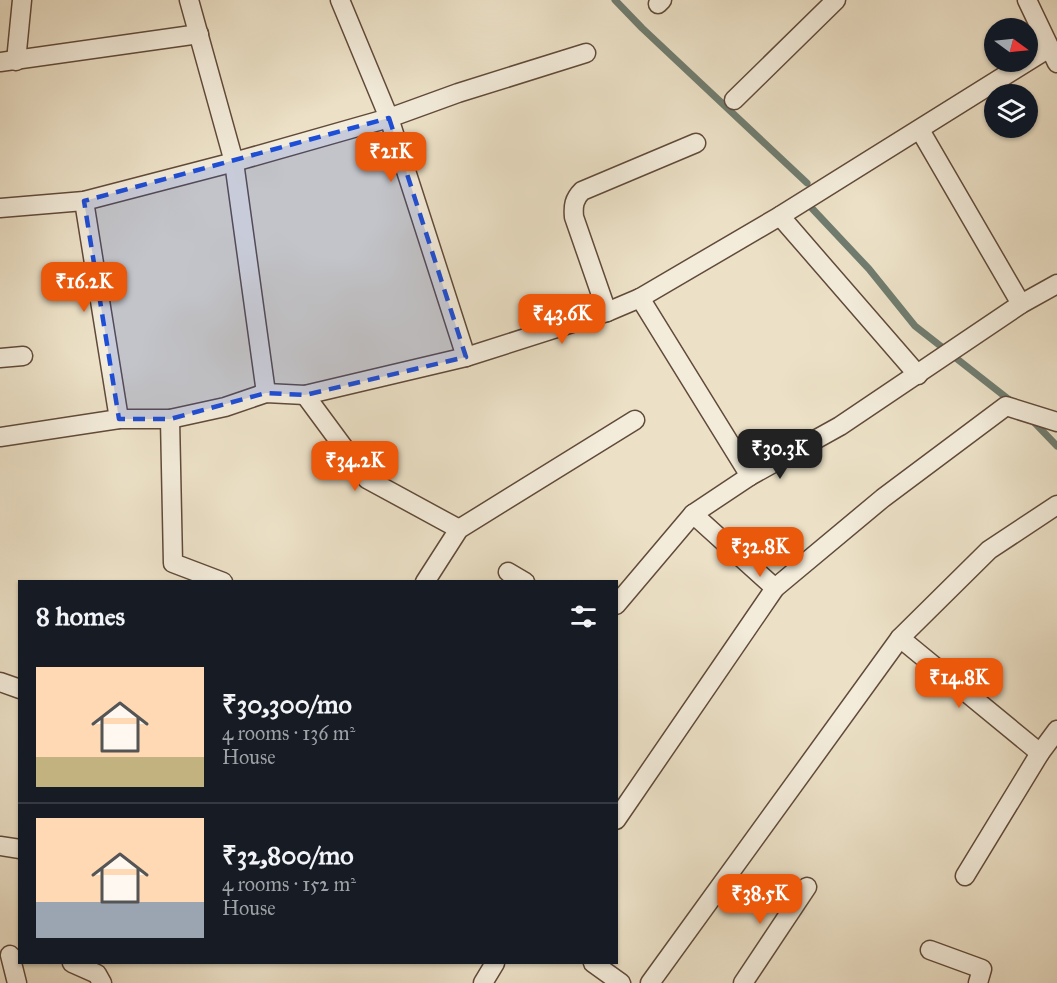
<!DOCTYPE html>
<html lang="en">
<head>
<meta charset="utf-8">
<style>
  body { margin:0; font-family:"IM FELL Great Primer",serif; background:#242831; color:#f1f3f6; height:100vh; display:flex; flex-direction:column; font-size:22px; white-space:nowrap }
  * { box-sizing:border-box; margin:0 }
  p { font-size:20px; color:#9ea1a6 }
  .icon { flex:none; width:33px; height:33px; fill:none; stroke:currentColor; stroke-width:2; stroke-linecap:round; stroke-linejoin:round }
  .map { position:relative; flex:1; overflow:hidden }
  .sheet { position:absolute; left:18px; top:580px; width:600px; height:384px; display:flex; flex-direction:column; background:#171b24; border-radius:0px; box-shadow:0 2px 4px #0004 }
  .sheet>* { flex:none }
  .needle { width:39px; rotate:105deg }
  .controls { position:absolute; left:984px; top:18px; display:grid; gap:12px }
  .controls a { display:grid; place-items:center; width:54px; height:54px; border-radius:50%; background:#171b24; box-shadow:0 2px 4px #0004; font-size:30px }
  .price { position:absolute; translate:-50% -51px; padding:0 14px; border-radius:12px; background:#ea580c; color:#fff; font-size:20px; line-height:39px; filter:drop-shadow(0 2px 3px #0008) }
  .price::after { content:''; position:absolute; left:50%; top:36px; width:18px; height:14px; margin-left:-9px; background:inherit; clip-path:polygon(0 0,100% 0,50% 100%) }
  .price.current { background:#222; color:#fff }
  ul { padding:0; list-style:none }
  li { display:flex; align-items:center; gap:18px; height:150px; padding:0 18px }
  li+li { border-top:2px solid #363941 }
  li span { display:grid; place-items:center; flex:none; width:168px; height:120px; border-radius:0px; color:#555 }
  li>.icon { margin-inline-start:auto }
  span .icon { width:72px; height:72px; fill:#fffc; stroke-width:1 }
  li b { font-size:26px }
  h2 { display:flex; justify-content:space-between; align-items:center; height:72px; padding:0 18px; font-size:26px }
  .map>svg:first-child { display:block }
</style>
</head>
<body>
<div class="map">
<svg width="1057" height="983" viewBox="0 0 1057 983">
  <rect width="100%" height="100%" fill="#ece1c7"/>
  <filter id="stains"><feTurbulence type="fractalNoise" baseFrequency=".00333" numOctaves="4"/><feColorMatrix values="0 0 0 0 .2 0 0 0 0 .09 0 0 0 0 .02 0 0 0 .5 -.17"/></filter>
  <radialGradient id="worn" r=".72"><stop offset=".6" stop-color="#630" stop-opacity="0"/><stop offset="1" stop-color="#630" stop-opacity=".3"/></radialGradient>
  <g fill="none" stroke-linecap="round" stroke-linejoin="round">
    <g stroke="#707c6f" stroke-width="7">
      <path d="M615,0L642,28L807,183"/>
      <path d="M806,202L869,269L915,326L1012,402"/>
      <path d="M1032,420L1057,446"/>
    </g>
    <defs>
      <g id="minor">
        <path d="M189,0L234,162L266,393"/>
        <path d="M340,0L389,118L466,357"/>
        <path d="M1027,0L1057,63"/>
        <path d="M658,4L662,0"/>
        <path d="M16,61L22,0"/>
        <path d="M0,62L199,34"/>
        <path d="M734,100L836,0"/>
        <path d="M920,130L1021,304"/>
        <path d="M84,201L119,419"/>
        <path d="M0,208L84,201L234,162L389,118L458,93L586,53"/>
        <path d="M780,216L918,375"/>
        <path d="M640,298L750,476"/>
        <path d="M607,312L574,217C573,206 574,199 582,191L696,143"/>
        <path d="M0,358L23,356"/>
        <path d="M305,395L367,479L459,529"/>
        <path d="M170,419L173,563L223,582"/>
        <path d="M0,437L119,419H170L225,407L266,393L305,395L466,357L607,312L640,298L780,216L1049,48"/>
        <path d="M693,514L775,588"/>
        <path d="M508,572L525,582"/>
        <path d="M425,582L459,529L635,420"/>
        <path d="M616,605L693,514L750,476L840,426L1021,304L1057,284"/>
        <path d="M900,638L1040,753"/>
        <path d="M0,682L20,689"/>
        <path d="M616,820L775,588L883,498L1006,406L1057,422"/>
        <path d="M0,846L20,849"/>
        <path d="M965,876L1040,753L1057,730"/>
        <path d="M930,950L982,969L978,983"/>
        <path d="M10,955L17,983"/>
        <path d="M72,963L97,974L102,983"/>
        <path d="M593,963L621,983"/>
        <path d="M483,983L495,963"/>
        <path d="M650,983L900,638L989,550L1057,505"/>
        <path d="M743,983L807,887"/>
      </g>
    </defs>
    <use href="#minor" stroke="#614a3a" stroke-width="21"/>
    <use href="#minor" stroke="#f3ecdb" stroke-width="18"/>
  </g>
  <path fill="#1d4ed8" fill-opacity="0.2" stroke="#1d4ed8" stroke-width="4.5" stroke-dasharray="12 8" stroke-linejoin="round" d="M389,118L466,357L305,395L266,393L170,419H119L84,201Z"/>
  <rect width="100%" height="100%" filter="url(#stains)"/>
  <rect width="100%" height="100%" fill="url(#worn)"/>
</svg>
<div class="controls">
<a><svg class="needle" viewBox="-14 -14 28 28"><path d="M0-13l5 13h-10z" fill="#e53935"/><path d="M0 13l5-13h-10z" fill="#9ea1a6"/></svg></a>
<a><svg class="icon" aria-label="layers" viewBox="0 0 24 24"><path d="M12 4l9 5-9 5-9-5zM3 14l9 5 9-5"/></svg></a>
</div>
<b class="price" style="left:391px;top:183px">₹21K</b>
<b class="price" style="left:84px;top:313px">₹16.2K</b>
<b class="price" style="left:562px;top:345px">₹43.6K</b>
<b class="price current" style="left:780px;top:480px">₹30.3K</b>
<b class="price" style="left:355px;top:492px">₹34.2K</b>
<b class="price" style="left:760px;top:578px">₹32.8K</b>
<b class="price" style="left:959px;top:709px">₹14.8K</b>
<b class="price" style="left:760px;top:925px">₹38.5K</b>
<section class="sheet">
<h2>8 homes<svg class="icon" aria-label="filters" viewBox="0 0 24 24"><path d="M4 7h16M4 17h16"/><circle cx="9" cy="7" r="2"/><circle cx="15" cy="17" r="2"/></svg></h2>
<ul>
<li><span style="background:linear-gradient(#ffd9b3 75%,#c2b280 0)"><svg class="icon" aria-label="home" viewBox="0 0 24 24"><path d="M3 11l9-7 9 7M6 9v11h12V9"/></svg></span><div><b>₹30,300/mo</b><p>4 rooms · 136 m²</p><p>House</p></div></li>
<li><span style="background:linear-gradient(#ffd9b3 70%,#9aa5b1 0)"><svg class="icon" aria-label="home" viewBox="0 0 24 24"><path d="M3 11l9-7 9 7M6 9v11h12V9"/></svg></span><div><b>₹32,800/mo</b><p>4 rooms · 152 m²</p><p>House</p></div></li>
</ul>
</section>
</div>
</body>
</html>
